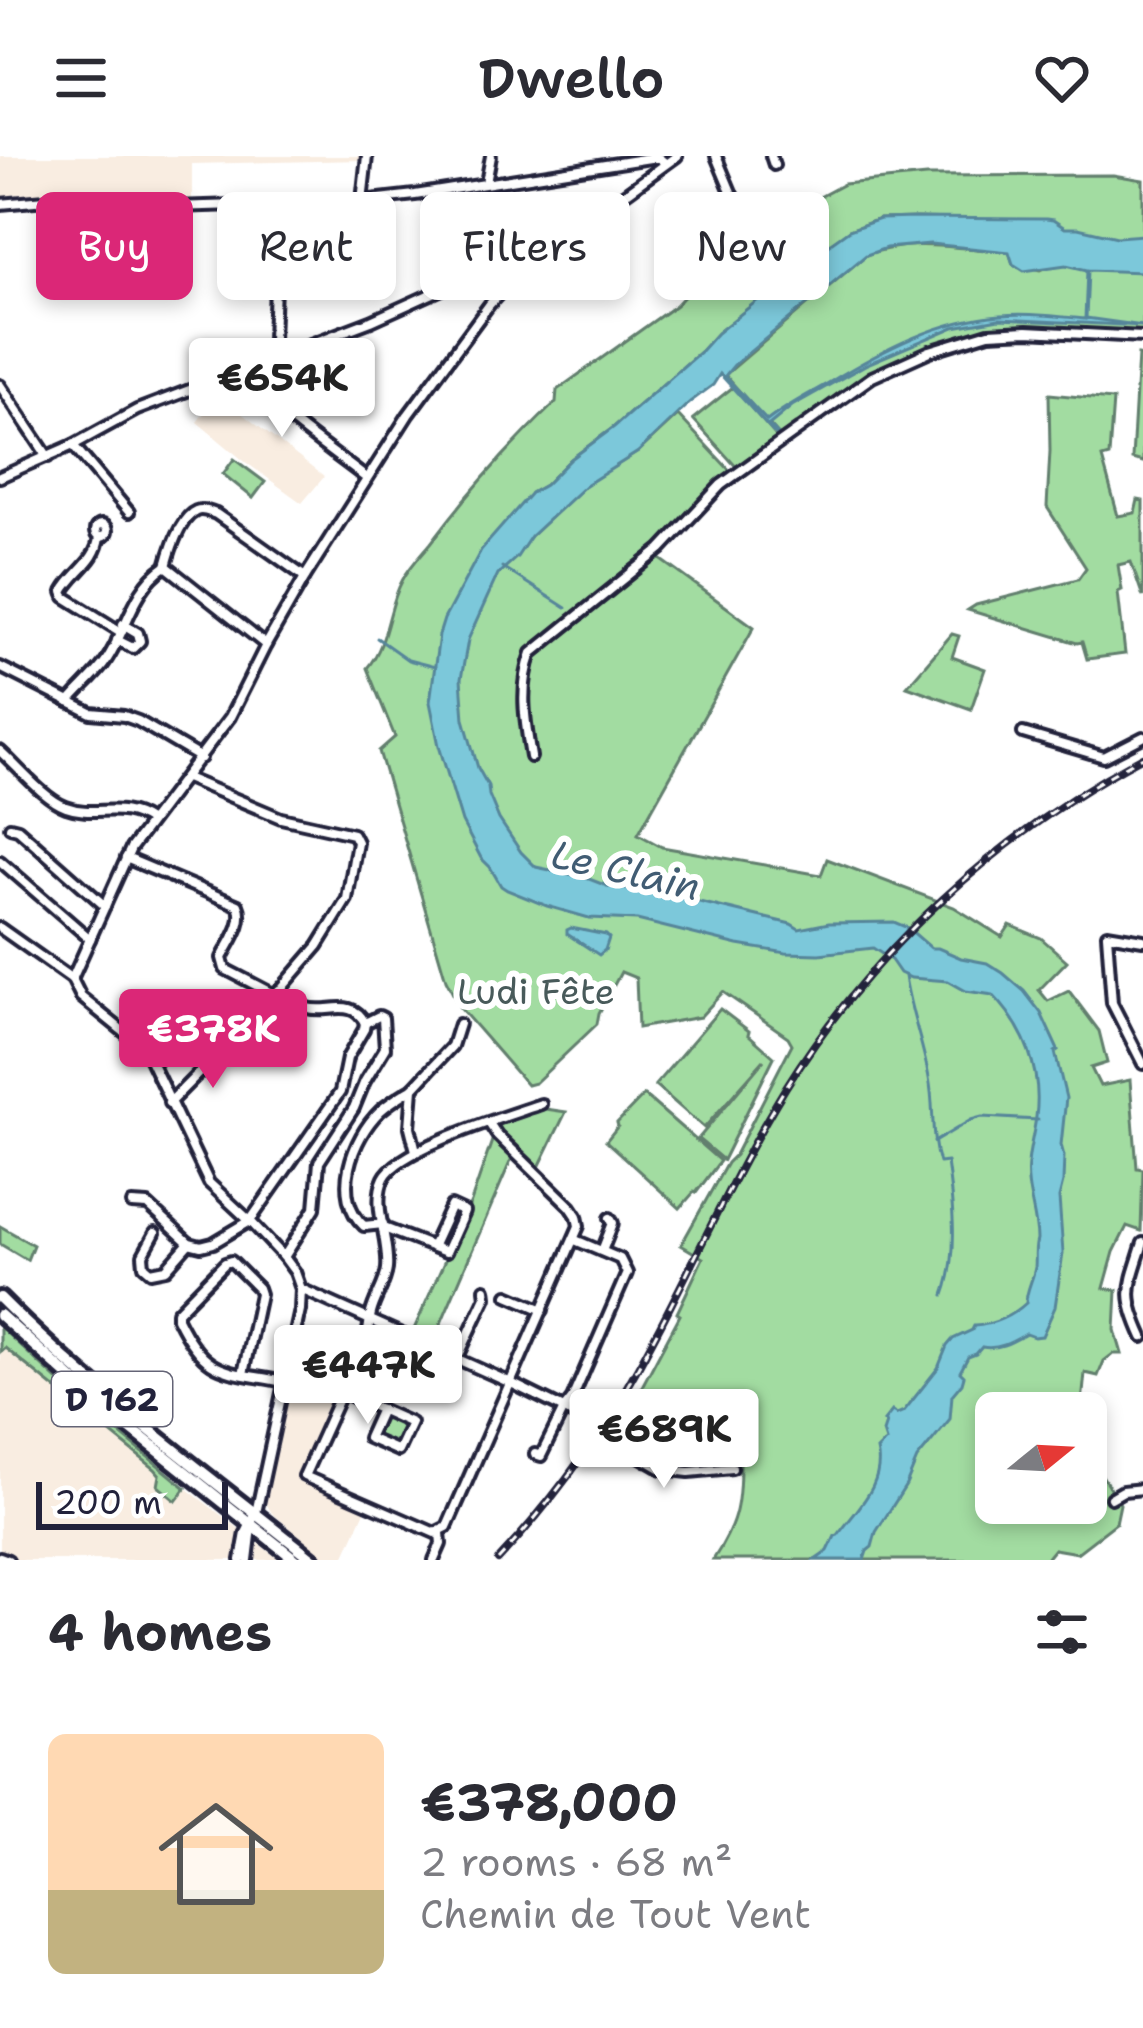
<!DOCTYPE html>
<html lang="en">
<head>
<meta charset="utf-8">
<style>
  body { margin:0; font-family:"Shantell Sans",sans-serif; background:#f2f2f3; color:#2b2b33; height:100vh; display:flex; flex-direction:column; font-size:45px; white-space:nowrap }
  * { box-sizing:border-box; margin:0 }
  p { font-size:39px; color:#7c7c81 }
  .icon { flex:none; width:66px; height:66px; fill:none; stroke:currentColor; stroke-width:2; stroke-linecap:round; stroke-linejoin:round }
  .map { position:relative; height:1404px; overflow:hidden }
  .side { display:flex; flex-direction:column; background:#fff; flex:1 }
  .side>* { flex:none }
  .hud { position:absolute; left:36px; top:36px; width:1071px; height:108px; display:flex; gap:24px }
  .needle { width:78px; rotate:72deg }
  .buttons { position:absolute; left:975px; top:1236px; display:grid; gap:24px }
  .buttons a { display:grid; place-items:center; width:132px; height:132px; border-radius:18px; background:#fff; box-shadow:0 6px 18px #0003; font-size:60px }
  .scale { position:absolute; left:36px; bottom:30px; width:192px; box-sizing:border-box; padding-left:12px; border:6px solid #22223b; border-top:0; font-size:33px; line-height:42px; white-space:nowrap; color:#22223b; -webkit-text-stroke:9px #fff; paint-order:stroke }
  .price { position:absolute; translate:-50% -102px; padding:0 27px; border-radius:12px; background:#fff; color:#222; font-size:39px; line-height:78px; filter:drop-shadow(0 3px 6px #0008) }
  .price::after { content:''; position:absolute; left:50%; top:72px; width:36px; height:27px; margin-left:-18px; background:inherit; clip-path:polygon(0 0,100% 0,50% 100%) }
  .price.current { background:#db2777; color:#fff }
  ul { padding:0; list-style:none }
  li { display:flex; align-items:center; gap:36px; height:300px; padding:0 48px }
  li+li { border-top:3px solid #e1e1e2 }
  li span { display:grid; place-items:center; flex:none; width:336px; height:240px; border-radius:18px; color:#555 }
  li>.icon { margin-inline-start:auto }
  span .icon { width:144px; height:144px; fill:#fffc; stroke-width:1 }
  li b { font-size:51px }
  h2 { display:flex; justify-content:space-between; align-items:center; height:144px; padding:0 48px; font-size:51px }
  .pill { padding:0 42px; border-radius:18px; background:#fff; box-shadow:0 6px 18px #0003; font-size:42px; line-height:108px }
  .pill.current { background:#db2777; color:#fff }
  header { display:flex; justify-content:space-between; align-items:center; height:156px; padding:0 48px; background:#fff; font-size:54px; font-weight:600 }
  .map>svg:first-child { display:block }
</style>
</head>
<body>
<header><svg class="icon" aria-label="menu" viewBox="0 0 24 24"><path d="M4 6h16M4 12h16M4 18h16"/></svg>Dwello<svg class="icon" aria-label="heart" viewBox="0 0 24 24"><path d="M12 20l-8-8c-3-5 5-10 8-4 3-6 11-1 8 4z"/></svg></header>
<div class="map">
<svg width="1143" height="1404" viewBox="0 0 1143 1404">
  <rect width="100%" height="100%" fill="#fff"/>
  <filter id="ink" filterUnits="userSpaceOnUse"><feTurbulence type="fractalNoise" baseFrequency=".00833" numOctaves="2"/><feDisplacementMap in="SourceGraphic" scale="24" xChannelSelector="R" yChannelSelector="G"/><feConvolveMatrix kernelMatrix="1 2 1 2 8 2 1 2 1" color-interpolation-filters="sRGB"/></filter>
  <g filter="url(#ink)">
    <g fill="#f9ede1">
      <path d="M0,0H363V4L192,8V44L144,45L42,38L10,39L0,43Z"/>
      <path d="M218,239L324,321L302,347L244,305L197,266Z"/>
      <path d="M302,1179L353,1204L297,1322L366,1353L343,1404H329L272,1357L265,1346L268,1316Z"/>
      <path d="M0,1188L56,1233L280,1404H0Z"/>
    </g>
    <g fill="#a2dca1" stroke="#627f6e" stroke-width="3">
      <path d="M1113,19L1143,24V178L989,177L872,221L783,284L725,219L866,99C906,84 944,90 986,94L998,93L1009,96L1013,108L1041,114L1050,110L1065,73L1042,65L916,62L879,63L849,74L717,177L701,195L614,271L571,303L545,329L531,337L511,404L531,380L586,328L638,296L678,259L734,319L655,399L754,471L638,678L662,691L821,719L827,703L954,751L1002,781L1010,769L1041,782L1067,805L1039,834L1048,845L1069,835L1099,875L1107,907L1091,912L1100,930L1130,924L1137,1012L1143,1013L1141,1075L1127,1070L1114,1096L1104,1132L1117,1134L1115,1174L1122,1198H1113L1104,1205L1098,1220L1085,1217L1081,1257H996V1347H1086V1294L1120,1348L1116,1367L1077,1397L1054,1393L1045,1404H713C736,1369 740,1350 740,1308H719L722,1255L683,1249L681,1257L631,1251L680,1159L677,1157L703,1102L681,1089L727,1007L735,999L792,888L788,881L723,836L700,861L638,872L636,822L621,816L599,857L597,868L535,927L527,929L460,852L446,824L379,595L395,581L367,512C389,486 387,453 402,425C409,411 421,399 431,387C468,337 511,289 556,246L557,234L676,149L710,113L784,60L844,28L927,20Z"/>
      <path d="M1138,199L1143,200V306L1132,303Z"/>
      <path d="M733,231L781,286L740,315L693,263Z"/>
      <path d="M1049,238L1113,244L1109,300L1102,302L1118,360L1135,357L1138,344L1143,345V441L1131,406L1118,409L1122,434L1118,436L1125,498L1087,503L1082,486L1077,487L968,454L976,449L1078,423L1086,412L1047,351L1050,295Z"/>
      <path d="M234,303L265,326L253,342L223,318Z"/>
      <path d="M952,478L959,480L952,501L985,513L971,553L907,530Z"/>
      <path d="M720,853L749,875L748,878L774,901L723,1004L698,983L764,904L704,972L655,929Z"/>
      <path d="M644,939L720,1005L696,1037L694,1036L680,1052L606,985L618,970L617,967Z"/>
      <path d="M539,952L566,956L539,1011L496,975L494,968Z"/>
      <path d="M494,979L514,997L432,1188L411,1180L471,1046Z"/>
      <path d="M0,1070L33,1089L27,1104L0,1088Z"/>
      <path d="M0,1171L78,1243L186,1332L176,1345L158,1330L160,1319L155,1313L5,1192L0,1196Z"/>
      <path d="M382,1257L408,1268L397,1292L371,1281Z"/>
    </g>
    <g fill="#7bc8da" stroke="#57869a" stroke-width="3" fill-rule="evenodd">
      <path d="M915,62L1046,63L1053,64L1065,72H1078L1117,81L1143,79V116L1088,114L1086,162L1143,170L999,163L954,171L867,208L792,250L769,269L782,283L780,284L720,218L713,229L690,246L638,296L586,329L531,380L517,401L498,418L468,484L461,523L464,563L478,612L488,630L489,639L499,663L521,696L536,711L584,721L607,730L666,738L791,768L799,773L829,767L894,766L908,772L931,792H938L961,802L987,807L1003,817L1024,835L1041,857L1058,894L1055,896L1066,942L1061,989L1064,1000L1063,1026L1059,1042L1063,1097L1055,1151L1042,1180L1034,1181L1026,1178C1012,1186 999,1194 982,1191L976,1198L968,1201L960,1216L964,1220L962,1227L952,1239L950,1263L917,1303L906,1329L876,1376L872,1391L867,1395L864,1404H815L828,1395L835,1380L838,1379C858,1351 885,1328 877,1294L886,1285L883,1276L886,1267L884,1265L892,1255L897,1258L904,1255L938,1212L947,1190L953,1183L972,1174L974,1170C993,1169 1012,1160 1026,1147C1026,1134 1033,1124 1035,1111C1036,1101 1034,1094 1037,1084C1037,1059 1025,1033 1028,1008C1029,993 1034,977 1036,961C1042,915 1025,872 993,839L966,835L948,825L911,822L900,817L891,804L873,792L819,798L786,797L738,789L637,764L589,762L547,750L507,734L501,730L490,711L481,702L462,666L439,590L430,546L439,479L444,463L481,394L531,337L545,329L571,303L614,271L701,195L717,177L815,98L849,74L880,63ZM930,88L1009,96L1013,108L1024,115L1066,109L1087,114L1085,163C1057,160 1029,157 1001,159C939,164 882,194 830,226C808,239 787,249 767,265L725,220L734,209L866,99L886,92Z"/>
      <path d="M571,772L606,779L609,782L605,794L599,799L567,778V774Z"/>
    </g>
    <g fill="none" stroke-linecap="round" stroke-linejoin="round">
      <g stroke="#57869a" stroke-width="3">
        <path d="M502,411L566,452"/>
        <path d="M377,482L408,504L435,511"/>
        <path d="M905,820C910,855 923,888 929,922C935,951 930,979 939,1007L947,1006C953,1048 959,1099 944,1139"/>
        <path d="M934,986L971,964L982,961L1038,964"/>
      </g>
      <defs>
        <g id="minor">
          <path d="M716,0L736,48"/>
          <path d="M771,0L774,9"/>
          <path d="M486,27L491,0"/>
          <path d="M362,45L367,0"/>
          <path d="M83,47L95,105L109,114L116,131"/>
          <path d="M0,48L46,44L173,51L362,45L415,39L650,2H659L665,7"/>
          <path d="M275,201L273,184L278,48"/>
          <path d="M246,213C260,249 334,296 366,322"/>
          <path d="M0,229L48,301"/>
          <path d="M73,289L129,356"/>
          <path d="M0,321L73,289L137,254L371,165L524,96L600,56L677,0"/>
          <circle cx="101" cy="375" r="6"/>
          <path d="M99,381C97,405 74,416 63,436L65,441L121,476"/>
          <path d="M166,410C170,395 180,362 196,355C203,352 209,356 216,358L305,421"/>
          <path d="M117,484L133,492L140,485L138,477L123,468"/>
          <path d="M0,511L91,557L124,560L138,565L201,602"/>
          <path d="M69,546C80,533 93,522 103,509C127,477 131,433 166,410L266,489"/>
          <path d="M1023,577L1104,601L1143,581"/>
          <path d="M0,595C18,611 44,643 66,651C95,662 120,645 149,665"/>
          <path d="M531,601C525,565 519,532 532,497L661,393L721,329L872,221L930,195L989,177L1027,175L1143,181"/>
          <path d="M10,671L18,673L105,750"/>
          <path d="M126,702L238,749C246,766 230,786 222,802L225,813L275,839"/>
          <path d="M0,705L90,783"/>
          <path d="M0,772L72,823"/>
          <path d="M1143,784L1107,778L1112,847L1143,908"/>
          <path d="M72,823L131,692L230,561L266,489L305,421L408,259L489,149L524,110L527,103L524,96"/>
          <path d="M72,823L81,841L145,893L209,1027L253,1068L284,1101L295,1116L301,1133L300,1154L256,1357L246,1377L241,1404"/>
          <path d="M279,834C288,841 296,850 307,852C329,858 352,841 365,867"/>
          <path d="M169,947L274,841L318,790L347,743L357,686L353,678L281,662L186,622"/>
          <path d="M489,967L497,979L571,1051L577,1060L579,1070L447,1371L435,1377L304,1320L366,1183C369,1174 369,1165 371,1157C375,1141 385,1129 387,1113C390,1084 371,1049 384,1022C399,992 507,960 541,948"/>
          <path d="M416,995L410,971L413,932L452,890L459,868"/>
          <path d="M132,1048L148,1049L189,1087L201,1090L213,1087L250,1065L340,936L347,902L364,873L365,867"/>
          <path d="M383,1068L364,1070C331,1040 352,982 380,955C390,946 402,939 413,932"/>
          <path d="M384,1072L446,1096L464,1056L451,1050L433,1089"/>
          <path d="M155,1077L143,1099L144,1110L151,1116L166,1113L189,1087"/>
          <path d="M1143,1087C1129,1132 1123,1137 1143,1181"/>
          <path d="M602,1095L613,1067L610,1062"/>
          <path d="M284,1101L315,1052L319,1006L354,952L365,925L385,892L383,862L379,860L365,867"/>
          <path d="M301,1133L511,1227L564,1253L588,1269"/>
          <path d="M508,1139L543,1154"/>
          <path d="M457,1203L486,1141L485,1133"/>
          <path d="M243,1218L260,1138L258,1132L231,1105L225,1107L177,1156V1162C206,1222 225,1214 284,1226"/>
          <path d="M342,1236L411,1267L398,1295L368,1282L381,1253"/>
          <path d="M613,1285L662,1313L689,1316L732,1312"/>
          <path d="M535,1298L541,1300L564,1253L572,1243L627,1117L620,1103L575,1084"/>
          <path d="M1111,1342L1123,1335L1143,1333"/>
          <path d="M0,1401L8,1404"/>
          <path d="M248,1404L252,1371"/>
          <path d="M434,1404L441,1388L440,1377"/>
        </g>
        <g id="major">
          <path d="M0,1142C97,1239 208,1319 314,1404"/>
          <path d="M0,1159L101,1249L296,1404"/>
        </g>
      </defs>
      <use href="#minor" stroke="#22223b" stroke-width="16"/>
      <use href="#major" stroke="#22223b" stroke-width="20"/>
      <use href="#minor" stroke="#fff" stroke-width="8"/>
      <use href="#major" stroke="#fff" stroke-width="10"/>
      <defs>
        <path id="rail" d="M498,1404C552,1346 599,1282 637,1213C689,1120 730,1022 786,931C873,792 999,678 1143,601"/>
      </defs>
      <use href="#rail" stroke="#22223b" stroke-width="8"/>
      <use href="#rail" stroke="#fff" stroke-width="3" stroke-dasharray="9" stroke-linecap="butt"/>
      <defs>
        <path id="minor-bridge" d="M588,1269L613,1285"/>
      </defs>
      <use href="#minor-bridge" stroke="#22223b" stroke-width="16" stroke-linecap="butt"/>
      <use href="#minor-bridge" stroke="#fff" stroke-width="8"/>
    </g>
  </g>
  <g text-anchor="middle" dominant-baseline="central" stroke-width="12" stroke-linejoin="round" paint-order="stroke">
    <rect fill="#fff" stroke="#646476" stroke-width="3" x="52" y="1216" width="120" height="54" rx="9"/>
    <g font-size="33" font-weight="bold" fill="#22223b">
      <text x="112" y="1243">D 162</text>
    </g>
    <g font-size="36" fill="#485a5a" stroke="#fff">
      <text x="536" y="835">Ludi Fête</text>
    </g>
    <g font-size="39" font-style="italic" fill="#415c73" stroke="#fff">
      <text transform="translate(626 714) rotate(13)">Le Clain</text>
    </g>
  </g>
</svg>
<div class="buttons">
<a><svg class="needle" viewBox="-14 -14 28 28"><path d="M0-13l5 13h-10z" fill="#e53935"/><path d="M0 13l5-13h-10z" fill="#7c7c81"/></svg></a>
</div>
<div class="scale">200 m</div>
<b class="price" style="left:282px;top:284px">€654K</b>
<b class="price current" style="left:213px;top:935px">€378K</b>
<b class="price" style="left:368px;top:1271px">€447K</b>
<b class="price" style="left:664px;top:1335px">€689K</b>
<div class="hud">
<a class="pill current">Buy</a>
<a class="pill">Rent</a>
<a class="pill">Filters</a>
<a class="pill">New</a>
</div>
</div>
<section class="side">
<h2>4 homes<svg class="icon" aria-label="filters" viewBox="0 0 24 24"><path d="M4 7h16M4 17h16"/><circle cx="9" cy="7" r="2"/><circle cx="15" cy="17" r="2"/></svg></h2>
<ul>
<li><span style="background:linear-gradient(#ffd9b3 65%,#c2b280 0)"><svg class="icon" aria-label="home" viewBox="0 0 24 24"><path d="M3 11l9-7 9 7M6 9v11h12V9"/></svg></span><div><b>€378,000</b><p>2 rooms · 68 m²</p><p>Chemin de Tout Vent</p></div></li>
</ul>
</section>
</body>
</html>
